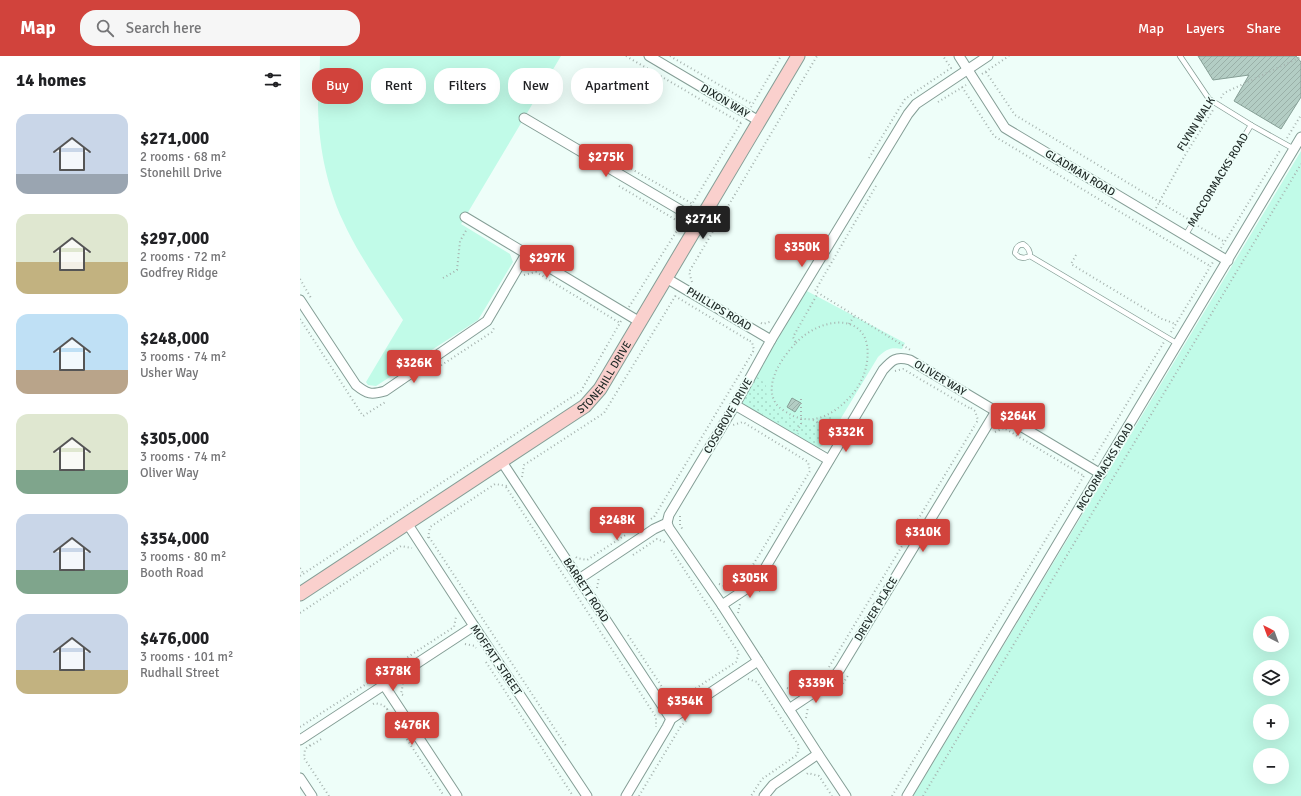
<!DOCTYPE html>
<html lang="en">
<head>
<meta charset="utf-8">
<style>
  body { margin:0; font-family:Signika,sans-serif; background:#f6f6f6; color:#202124; height:100vh; display:flex; flex-direction:column; font-size:15px; white-space:nowrap }
  * { box-sizing:border-box; margin:0 }
  p { font-size:13px; color:#757577 }
  .icon { flex:none; width:22px; height:22px; fill:none; stroke:currentColor; stroke-width:2; stroke-linecap:round; stroke-linejoin:round }
  .map { position:relative; flex:1; overflow:hidden }
  .sheet { display:flex; flex-direction:column; background:#fff; width:300px }
  .sheet>* { flex:none }
  .hud { position:absolute; left:12px; top:12px; width:380px; height:36px; display:flex; gap:8px }
  .needle { width:26px; rotate:319deg }
  .fabs { position:absolute; left:953px; top:560px; display:grid; gap:8px }
  .fabs a { display:grid; place-items:center; width:36px; height:36px; border-radius:50%; background:#fff; box-shadow:0 4px 16px #0002; font-size:20px }
  .price { position:absolute; translate:-50% -34px; padding:0 9px; border-radius:4px; background:#d1433c; color:#fff; font-size:13px; line-height:26px; filter:drop-shadow(0 1px 2px #0008) }
  .price::after { content:''; position:absolute; left:50%; top:24px; width:12px; height:9px; margin-left:-6px; background:inherit; clip-path:polygon(0 0,100% 0,50% 100%) }
  .price.current { background:#222; color:#fff }
  ul { padding:0; list-style:none }
  li { display:flex; align-items:center; gap:12px; height:100px; padding:0 16px }
  li span { display:grid; place-items:center; flex:none; width:112px; height:80px; border-radius:12px; color:#555 }
  li>.icon { margin-inline-start:auto }
  span .icon { width:48px; height:48px; fill:#fffc; stroke-width:1 }
  li b { font-size:17px }
  h2 { display:flex; justify-content:space-between; align-items:center; height:48px; padding:0 16px; font-size:17px }
  .pill { padding:0 14px; border-radius:16px; background:#fff; box-shadow:0 4px 16px #0002; font-size:14px; line-height:36px }
  .pill.current { background:#d1433c; color:#fff }
  header { display:flex; align-items:center; gap:24px; box-sizing:border-box; height:56px; padding:0 20px; background:#d1433c; color:#fff }
  header strong { font-size:19px }
  nav { display:flex; gap:22px; margin-inline-start:auto; font-size:14px }
  .search { width:280px; height:36px; background:#f6f6f6; display:flex; align-items:center; gap:10px; box-sizing:border-box; padding:0 14px; border-radius:16px; color:#757577; font-size:15px }
  main { display:flex; flex:1; min-height:0 }
  .map>svg:first-child { display:block }
</style>
</head>
<body>
<header>
<strong>Map</strong>
<div class="search"><svg class="icon" aria-label="search" viewBox="0 0 24 24"><circle cx="10" cy="10" r="6"/><path d="M15 15l6 6"/></svg>Search here</div>
<nav><a>Map</a><a>Layers</a><a>Share</a></nav>
</header>
<main>
<section class="sheet">
<h2>14 homes<svg class="icon" aria-label="filters" viewBox="0 0 24 24"><path d="M4 7h16M4 17h16"/><circle cx="9" cy="7" r="2"/><circle cx="15" cy="17" r="2"/></svg></h2>
<ul>
<li><span style="background:linear-gradient(#c9d6e8 75%,#9aa5b1 0)"><svg class="icon" aria-label="home" viewBox="0 0 24 24"><path d="M3 11l9-7 9 7M6 9v11h12V9"/></svg></span><div><b>$271,000</b><p>2 rooms · 68 m²</p><p>Stonehill Drive</p></div></li>
<li><span style="background:linear-gradient(#dfe7d0 60%,#c2b280 0)"><svg class="icon" aria-label="home" viewBox="0 0 24 24"><path d="M3 11l9-7 9 7M6 9v11h12V9"/></svg></span><div><b>$297,000</b><p>2 rooms · 72 m²</p><p>Godfrey Ridge</p></div></li>
<li><span style="background:linear-gradient(#bfe0f5 70%,#b9a48a 0)"><svg class="icon" aria-label="home" viewBox="0 0 24 24"><path d="M3 11l9-7 9 7M6 9v11h12V9"/></svg></span><div><b>$248,000</b><p>3 rooms · 74 m²</p><p>Usher Way</p></div></li>
<li><span style="background:linear-gradient(#dfe7d0 70%,#7fa58c 0)"><svg class="icon" aria-label="home" viewBox="0 0 24 24"><path d="M3 11l9-7 9 7M6 9v11h12V9"/></svg></span><div><b>$305,000</b><p>3 rooms · 74 m²</p><p>Oliver Way</p></div></li>
<li><span style="background:linear-gradient(#c9d6e8 70%,#7fa58c 0)"><svg class="icon" aria-label="home" viewBox="0 0 24 24"><path d="M3 11l9-7 9 7M6 9v11h12V9"/></svg></span><div><b>$354,000</b><p>3 rooms · 80 m²</p><p>Booth Road</p></div></li>
<li><span style="background:linear-gradient(#c9d6e8 70%,#c2b280 0)"><svg class="icon" aria-label="home" viewBox="0 0 24 24"><path d="M3 11l9-7 9 7M6 9v11h12V9"/></svg></span><div><b>$476,000</b><p>3 rooms · 101 m²</p><p>Rudhall Street</p></div></li>
</ul>
</section>
<div class="map">
<svg width="1001" height="740" viewBox="0 0 1001 740">
  <defs>
    <pattern id="garden-dots" width="8" height="8" patternUnits="userSpaceOnUse"><rect width="8" height="8" fill="#c1fbe8"/><path d="M2 2h.1M6 6h.1" fill="none" stroke="#a5d7c7" stroke-width="1.8" stroke-linecap="round"/></pattern>
    <pattern id="building-hatch" width="6" height="6" patternUnits="userSpaceOnUse"><rect width="6" height="6" fill="#b3cdc4"/><path d="M-1 1l2-2M0 6l6-6M5 7l2-2" fill="none" stroke="#9ab0a8"/></pattern>
  </defs>
  <rect width="100%" height="100%" fill="#eefef9"/>
  <g fill="#c1fbe8" fill-rule="evenodd">
    <path d="M20,0H261L161,168L210,198L213,206L178,264L76,330L68,329L66,326L103,264C82,232 59,200 43,165C26,129 18,86 18,46C18,31 20,15 20,0Z"/>
    <path d="M1001,95V740H613ZM960,567H982V589H960ZM960,611H982V633H960ZM960,655H982V677H960ZM960,699H982V721H960Z"/>
    <path d="M505,234L605,287L602,293C590,291 587,293 578,301L526,387L519,392H515L446,351L441,346L442,339Z"/>
  </g>
  <path fill="url(#garden-dots)" d="M456,320L466,328C466,333 466,339 468,343C473,354 499,368 510,368C518,367 524,364 530,360L537,364L524,386L515,388L448,349L445,345V339Z"/>
  <g fill="url(#building-hatch)" stroke="#869f96">
    <path d="M898,0H996L1001,6V41L981,73L934,45L949,19L913,24Z"/>
    <path d="M492,342L501,347L495,356L487,351Z"/>
  </g>
  <g fill="none" stroke-linecap="round" stroke-linejoin="round">
    <defs>
      <g id="lane">
        <path d="M880,0L909,43L951,69"/>
        <path d="M885,180L951,69L994,93"/>
        <path d="M730,200C730,194 728,191 723,188C718,189 716,191 715,197L719,201L724,202L730,200L878,288"/>
      </g>
      <g id="street">
        <path d="M349,0L459,65"/>
        <path d="M659,0L705,72L928,205"/>
        <path d="M224,62L399,165"/>
        <path d="M165,161L340,266"/>
        <path d="M366,222L471,284"/>
        <path d="M0,244L56,329C67,338 71,339 85,335L187,265L226,198"/>
        <path d="M435,349L529,404"/>
        <path d="M202,406L371,663"/>
        <path d="M107,467L174,570L287,740"/>
        <path d="M279,523L354,473L367,467"/>
        <path d="M422,549L452,529L461,519L583,314C592,304 596,300 610,304L801,418"/>
        <path d="M84,629L157,740"/>
        <path d="M489,653L531,625L540,613L696,355"/>
        <path d="M0,684L174,570"/>
        <path d="M0,722L12,740"/>
        <path d="M326,740L367,671L371,663L458,605"/>
        <path d="M464,740L473,729L518,698"/>
        <path d="M546,740L518,698L422,549L369,472L367,467L369,459L435,349L471,284L608,58L616,48L688,0"/>
        <path d="M607,740L1001,81"/>
      </g>
      <g id="secondary">
        <path id="s1" d="M0,538L285,350L300,333L498,0"/>
      </g>
    </defs>
    <use href="#lane" stroke="#859e96" stroke-width="6"/>
    <use href="#street" stroke="#859e96" stroke-width="11"/>
    <use href="#secondary" stroke="#859e96" stroke-width="15"/>
    <g stroke="#a6b3af" stroke-width="2" stroke-dasharray="1 3" stroke-linecap="butt">
      <path d="M326,0L441,67"/>
      <path d="M370,0L452,48"/>
      <path d="M686,16L715,59L888,163"/>
      <path d="M682,18L709,0"/>
      <path d="M662,31L694,80L910,210"/>
      <path d="M921,42L924,37L1001,1"/>
      <path d="M638,46L666,29"/>
      <path d="M451,51L481,0"/>
      <path d="M987,82L1001,59"/>
      <path d="M307,99L393,148"/>
      <path d="M569,102L605,43L651,12L643,0"/>
      <path d="M319,130L381,167"/>
      <path d="M576,130L515,235L612,295"/>
      <path d="M391,150L442,65"/>
      <path d="M856,152L884,101L913,54"/>
      <path d="M898,170L925,186"/>
      <path d="M921,192L981,93"/>
      <path d="M776,199L771,208L862,263L868,265L875,268"/>
      <path d="M224,219L236,216L320,267"/>
      <path d="M143,222L157,214L160,185L167,173"/>
      <path d="M0,223L11,242"/>
      <path d="M392,226L389,216L517,0"/>
      <path d="M375,240L448,284"/>
      <path d="M329,251L383,165"/>
      <path d="M0,263L63,360L87,345"/>
      <path d="M461,267L463,268L472,265"/>
      <path d="M549,268L555,259"/>
      <path d="M871,276L913,206"/>
      <path d="M496,287C522,259 574,255 567,306C565,320 559,331 550,341C534,358 514,370 491,359C486,356 478,352 475,346C464,327 483,300 496,287L493,281L518,237"/>
      <path d="M595,315L603,313L671,353"/>
      <path d="M131,316L192,276L194,272"/>
      <path d="M671,352L675,355L678,364L675,369"/>
      <path d="M513,364L535,376"/>
      <path d="M497,375L501,368V343"/>
      <path d="M695,376L704,372L784,420"/>
      <path d="M793,404L864,286"/>
      <path d="M222,421L224,409L304,357L376,239"/>
      <path d="M206,431L356,661V671"/>
      <path d="M380,460V469L383,474"/>
      <path d="M351,463L354,461L454,294L452,286L448,284"/>
      <path d="M129,481L266,690"/>
      <path d="M128,482L130,471L195,428L207,430"/>
      <path d="M333,499L357,483L367,487"/>
      <path d="M276,501L277,502L287,504L327,478"/>
      <path d="M0,512L3,517"/>
      <path d="M0,520L281,335L321,265"/>
      <path d="M419,528L428,531L448,517L510,415L508,406L443,366L433,369"/>
      <path d="M297,532L299,521"/>
      <path d="M459,535L463,533L466,529"/>
      <path d="M0,557L101,490L112,492"/>
      <path d="M438,557L440,548"/>
      <path d="M328,579L368,640L366,641"/>
      <path d="M165,588L175,590L176,592"/>
      <path d="M186,606L273,740"/>
      <path d="M529,611L675,369"/>
      <path d="M448,623L457,626L499,690L497,699L462,723L451,740"/>
      <path d="M487,632L496,635L527,615"/>
      <path d="M537,633L542,629L549,618"/>
      <path d="M103,639L101,638L103,628"/>
      <path d="M368,640L370,642L378,644L436,606L439,597L370,492"/>
      <path d="M73,648L75,647L83,649L87,653L88,652"/>
      <path d="M87,653L144,740"/>
      <path d="M506,662L508,651"/>
      <path d="M0,671L154,571L156,561L155,559"/>
      <path d="M10,689L5,693L4,702L29,740"/>
      <path d="M10,690L23,682"/>
      <path d="M507,718L508,717L519,720L532,740"/>
      <path d="M339,740L381,670L386,665"/>
      <path d="M592,740L785,418"/>
      <path d="M623,740L1001,108"/>
    </g>
    <use href="#lane" stroke="#fff" stroke-width="4.5"/>
    <use href="#street" stroke="#fff" stroke-width="9"/>
    <use href="#secondary" stroke="#fad0cd" stroke-width="13"/>
  </g>
  <g text-anchor="middle" dominant-baseline="central" stroke-width="3.5" stroke-linejoin="round" paint-order="stroke">
    <g font-size="11" fill="#1e2825" stroke="#eefef9">
      <text transform="translate(425 45) rotate(31)">DIXON WAY</text>
      <text transform="translate(896 68) rotate(-58)">FLYNN WALK</text>
      <text transform="translate(780 117) rotate(31)">GLADMAN ROAD</text>
      <text transform="translate(918 124) rotate(-59)">MACCORMACKS ROAD</text>
      <text transform="translate(419 253) rotate(31)">PHILLIPS ROAD</text>
      <text stroke="none"><textPath href="#s1" startOffset="376">STONEHILL DRIVE</textPath></text>
      <text transform="translate(640 322) rotate(31)">OLIVER WAY</text>
      <text transform="translate(428 360) rotate(-60)">COSGROVE DRIVE</text>
      <text transform="translate(805 411) rotate(-59)">MCCORMACKS ROAD</text>
      <text transform="translate(286 534) rotate(57)">BARRETT ROAD</text>
      <text transform="translate(576 553) rotate(-59)">DREVER PLACE</text>
      <text transform="translate(196 604) rotate(56)">MOFFATT STREET</text>
    </g>
  </g>
</svg>
<div class="fabs">
<a><svg class="needle" viewBox="-14 -14 28 28"><path d="M0-13l5 13h-10z" fill="#e53935"/><path d="M0 13l5-13h-10z" fill="#757577"/></svg></a>
<a><svg class="icon" aria-label="layers" viewBox="0 0 24 24"><path d="M12 4l9 5-9 5-9-5zM3 14l9 5 9-5"/></svg></a>
<a>+</a>
<a>−</a>
</div>
<b class="price" style="left:306px;top:122px">$275K</b>
<b class="price current" style="left:403px;top:184px">$271K</b>
<b class="price" style="left:502px;top:212px">$350K</b>
<b class="price" style="left:247px;top:223px">$297K</b>
<b class="price" style="left:114px;top:328px">$326K</b>
<b class="price" style="left:718px;top:381px">$264K</b>
<b class="price" style="left:546px;top:397px">$332K</b>
<b class="price" style="left:317px;top:485px">$248K</b>
<b class="price" style="left:623px;top:497px">$310K</b>
<b class="price" style="left:450px;top:543px">$305K</b>
<b class="price" style="left:93px;top:636px">$378K</b>
<b class="price" style="left:516px;top:648px">$339K</b>
<b class="price" style="left:385px;top:666px">$354K</b>
<b class="price" style="left:112px;top:690px">$476K</b>
<div class="hud">
<a class="pill current">Buy</a>
<a class="pill">Rent</a>
<a class="pill">Filters</a>
<a class="pill">New</a>
<a class="pill">Apartment</a>
</div>
</div>
</main>
</body>
</html>
